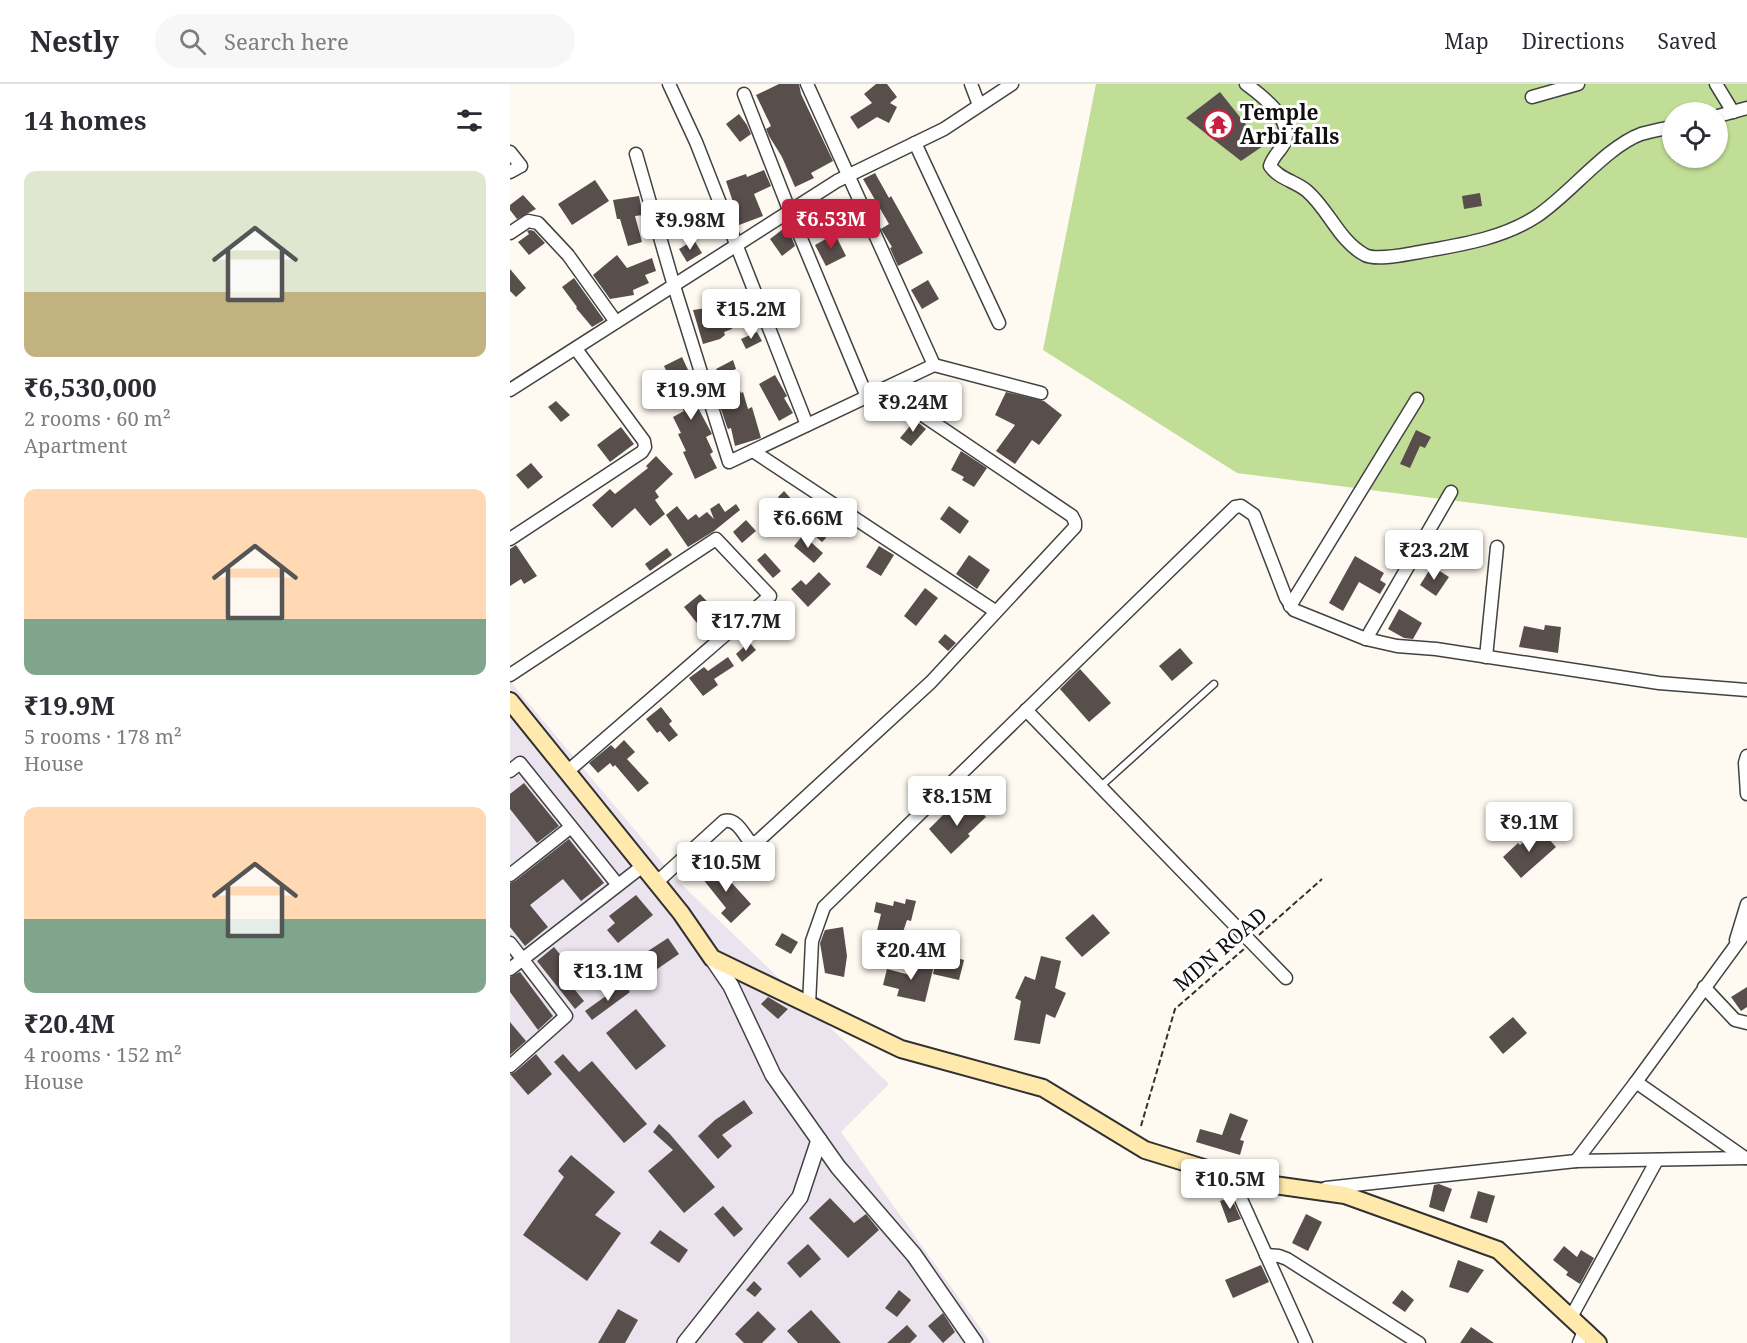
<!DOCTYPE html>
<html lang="en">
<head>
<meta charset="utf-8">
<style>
  body { margin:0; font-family:"Noto Serif",serif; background:#f7f7f7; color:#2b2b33; height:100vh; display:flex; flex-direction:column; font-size:22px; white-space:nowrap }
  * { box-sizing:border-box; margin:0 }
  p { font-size:20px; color:#7c7c81 }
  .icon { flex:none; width:33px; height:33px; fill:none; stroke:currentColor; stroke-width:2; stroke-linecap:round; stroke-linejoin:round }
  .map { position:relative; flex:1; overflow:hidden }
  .details { display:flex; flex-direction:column; background:#fff; width:510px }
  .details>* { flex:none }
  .fabs { position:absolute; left:1152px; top:18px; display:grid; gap:12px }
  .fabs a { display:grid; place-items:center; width:66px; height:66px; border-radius:50%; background:#fff; box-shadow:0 2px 4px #0004; font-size:30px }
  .price { position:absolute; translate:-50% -51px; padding:0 14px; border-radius:6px; background:#fff; color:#222; font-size:20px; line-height:39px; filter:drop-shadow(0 2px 3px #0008) }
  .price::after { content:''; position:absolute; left:50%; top:36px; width:18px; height:14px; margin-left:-9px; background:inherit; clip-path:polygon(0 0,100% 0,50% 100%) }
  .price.selected { background:#c71f40; color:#fff }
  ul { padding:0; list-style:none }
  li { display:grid; align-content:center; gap:12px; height:318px; padding:0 24px }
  li span { display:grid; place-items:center; height:186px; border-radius:12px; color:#555 }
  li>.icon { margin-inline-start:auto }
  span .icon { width:108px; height:108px; fill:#fffc; stroke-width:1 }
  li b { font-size:26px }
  h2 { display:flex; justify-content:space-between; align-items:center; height:72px; padding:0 24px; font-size:26px }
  header { display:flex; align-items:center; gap:36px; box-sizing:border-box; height:84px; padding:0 30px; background:#fff; border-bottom:2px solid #e1e1e2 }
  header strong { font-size:28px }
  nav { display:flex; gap:33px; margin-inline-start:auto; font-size:21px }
  .search { width:420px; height:54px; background:#f7f7f7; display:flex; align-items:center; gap:15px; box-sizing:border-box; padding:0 21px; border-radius:33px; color:#7c7c81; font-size:22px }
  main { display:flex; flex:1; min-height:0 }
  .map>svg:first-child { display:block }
</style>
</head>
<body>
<header>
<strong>Nestly</strong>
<div class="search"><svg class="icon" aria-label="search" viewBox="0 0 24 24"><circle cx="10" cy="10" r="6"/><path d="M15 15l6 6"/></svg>Search here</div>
<nav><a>Map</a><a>Directions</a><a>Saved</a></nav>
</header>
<main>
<section class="details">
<h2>14 homes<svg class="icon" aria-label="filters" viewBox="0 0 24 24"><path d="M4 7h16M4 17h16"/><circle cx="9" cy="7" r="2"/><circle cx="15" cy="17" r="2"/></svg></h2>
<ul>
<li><span style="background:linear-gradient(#dfe7d0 65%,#c2b280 0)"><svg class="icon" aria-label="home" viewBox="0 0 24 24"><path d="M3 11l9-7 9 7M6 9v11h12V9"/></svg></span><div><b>₹6,530,000</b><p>2 rooms · 60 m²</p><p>Apartment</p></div></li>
<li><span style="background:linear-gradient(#ffd9b3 70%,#7fa58c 0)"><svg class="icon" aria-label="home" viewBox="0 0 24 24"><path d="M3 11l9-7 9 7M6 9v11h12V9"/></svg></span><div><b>₹19.9M</b><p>5 rooms · 178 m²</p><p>House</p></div></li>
<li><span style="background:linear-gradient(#ffd9b3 60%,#7fa58c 0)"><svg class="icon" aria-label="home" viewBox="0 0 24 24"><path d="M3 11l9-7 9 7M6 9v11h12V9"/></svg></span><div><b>₹20.4M</b><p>4 rooms · 152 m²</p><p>House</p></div></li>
</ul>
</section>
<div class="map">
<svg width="1237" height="1259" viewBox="0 0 1237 1259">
  <rect width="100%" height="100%" fill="#fffaf1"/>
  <path fill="#ebe3ee" d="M0,597L166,795L379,1000L331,1048L481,1259H0Z"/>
  <path fill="#c1de96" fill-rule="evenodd" d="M586,0H1237V454L727,389L533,266ZM1162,28H1208V74H1162Z"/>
  <g fill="#584e4b">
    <path d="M269,0H289L291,10L323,77L301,89L304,94L285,103L272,73L259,52L256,45L261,42L246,11Z"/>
    <path d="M366,0H377L387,13L380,19L387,23L379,39L367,33L348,45L340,33L362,19L354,10Z"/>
    <path d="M710,8L753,62L731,77L676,34Z"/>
    <path d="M229,30L237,41L241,50L230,58L216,40Z"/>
    <path d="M254,86L261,102L244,110L253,132L229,141L220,119L223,118L216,97L236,90L237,93Z"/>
    <path d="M365,89L379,114L381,112L413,169L388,182L380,164L382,163L371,145L379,140L353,95Z"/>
    <path d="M85,96L99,117L62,141L48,120Z"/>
    <path d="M970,109L972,122L954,125L952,112Z"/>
    <path d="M13,111L26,125L7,135L0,126V121Z"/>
    <path d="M129,112L133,131L125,132L132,158L118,162L110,135H107L103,116Z"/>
    <path d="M203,126L210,142L197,150L187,136Z"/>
    <path d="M277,142L285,162L272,172L260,155Z"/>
    <path d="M20,146L24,147L35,159L19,171L8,158L19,150L17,147Z"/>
    <path d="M325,150L336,172L316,182L305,161Z"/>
    <path d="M184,156L192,169L177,178L169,165Z"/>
    <path d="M107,171L117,184L142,174L146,187L135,191L139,199L123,206L124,211L100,215L83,191Z"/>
    <path d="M0,185L16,204L6,213L0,207Z"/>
    <path d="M64,194L94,236L82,243L66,224L67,223L52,203Z"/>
    <path d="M418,196L429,215L412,225L401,206Z"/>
    <path d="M210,222L213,237L219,235L222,245L214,248L215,251L210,255L193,260L183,226Z"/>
    <path d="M247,248L252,257L236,265L231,255Z"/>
    <path d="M172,273L179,288L177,289L191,318L186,320L202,350L196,353L203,368L200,370L207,384L185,395L173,368L176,367L168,350L171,349L163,333L174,327L159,301L162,299L154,282Z"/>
    <path d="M223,276L226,285L221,287L231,309L233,308L238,325L242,323L251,354L225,362L221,344L218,345L217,343L208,316L214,314L207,299L212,297L206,285Z"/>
    <path d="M265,291L277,312L274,314L283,329L269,337L249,300Z"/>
    <path d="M496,308L534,317L552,331L529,361L522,356L505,380L486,367L505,341L485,331Z"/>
    <path d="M46,317L60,331L51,338L38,323Z"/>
    <path d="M405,336L416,345L401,362L390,354Z"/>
    <path d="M111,343L124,360L100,378L87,361Z"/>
    <path d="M906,346L921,353L915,364L910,362L900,384L890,380Z"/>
    <path d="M451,367L477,384L464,403L452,396L454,393L441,386Z"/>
    <path d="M146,372L163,390L145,407L149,413L145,416L155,430L140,442L125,424L102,444L82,421L100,405L105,410L138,384L136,382Z"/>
    <path d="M21,379L33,393L18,405L6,391Z"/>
    <path d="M274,407L298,433L301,430L311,439L307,443L316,454L312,458L292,441L268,413Z"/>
    <path d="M209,419L215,428L226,420L230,426L204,447L178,463L156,431L167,422L178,436L186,430L189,434L197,428L204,435L200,425Z"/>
    <path d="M439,422L459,437L450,450L430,435Z"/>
    <path d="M236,436L246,447L232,459L223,448Z"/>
    <path d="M293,451L313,469L304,479L284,462Z"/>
    <path d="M6,461L27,492L14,500L11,495L0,502V465Z"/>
    <path d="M369,462L384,471L371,492L356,483Z"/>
    <path d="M157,464L162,471L140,487L135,480Z"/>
    <path d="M255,469L271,487L263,494L247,476Z"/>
    <path d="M459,471L480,486L467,505L446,490Z"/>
    <path d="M845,472L874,489L870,496L876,500L870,510L849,498L833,527L819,519Z"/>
    <path d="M922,482L939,493L926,512L910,501Z"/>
    <path d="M309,488L321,500L298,523L281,505L291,496L296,501Z"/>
    <path d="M415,504L428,514L406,542L394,532Z"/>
    <path d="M190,510L208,529L191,544L174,523Z"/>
    <path d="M889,525L912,539L903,555L894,554L878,545Z"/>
    <path d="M1035,541L1051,543L1048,569L1009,563L1014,542L1034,546Z"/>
    <path d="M435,550L446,559L438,567L428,558Z"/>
    <path d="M239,558L246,566L232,578L226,570Z"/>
    <path d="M670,564L683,579L662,597L649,582Z"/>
    <path d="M218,573L224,582L204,595L208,601L193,612L179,594L194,583L198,587Z"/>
    <path d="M570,585L601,619L579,638L550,605Z"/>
    <path d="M151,623L162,637L159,640L168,651L159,658L150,647L147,649L136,635Z"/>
    <path d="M114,656L125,668L117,675L139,699L128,708L105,681L103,683L100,679L88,689L79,679L101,661L105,665Z"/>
    <path d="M14,699L49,742L27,759L0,725V710Z"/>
    <path d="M463,718L476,733L458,750L460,752L441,770L419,745L437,727L444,735Z"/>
    <path d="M1029,744L1046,763L1011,794L993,773L1008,759L1010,761Z"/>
    <path d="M59,755L94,799L71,817L53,795L20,821L38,843L15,862L0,843V799L5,797Z"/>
    <path d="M208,780L221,796L220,797L241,820L221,839L211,829L216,824L192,794Z"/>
    <path d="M126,811L143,831L108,859L97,846L105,839L99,832Z"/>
    <path d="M396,815L406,817L401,837L397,836L390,857L366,851L371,830L364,828L366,818L383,822L384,817L395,820Z"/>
    <path d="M583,830L600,849L572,873L555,854Z"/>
    <path d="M333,843L337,872L334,893L315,889L310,859L315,846Z"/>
    <path d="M272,849L288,858L281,870L265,861Z"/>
    <path d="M158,854L169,870L124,901L112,884Z"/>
    <path d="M44,863L62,885L60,887L71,901L65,906L74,917L65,925L27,877Z"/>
    <path d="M428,869L454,876L449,896L423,890Z"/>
    <path d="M531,872L551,877L545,904L556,909L545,934L536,930L530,960L504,956L511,917L505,914L515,892L525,896Z"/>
    <path d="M404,876L424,881L415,918L387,912L389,905L373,901L377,885L400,891Z"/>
    <path d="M10,888L43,932L28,946L0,908V893Z"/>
    <path d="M114,899L120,908L82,936L75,927Z"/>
    <path d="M1237,903V923L1231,927L1221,913Z"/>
    <path d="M258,913L278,925L268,935L251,920Z"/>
    <path d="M126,925L156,962L126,986L96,949Z"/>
    <path d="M1003,933L1017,949L993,970L979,953Z"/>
    <path d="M0,938L16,957L0,971Z"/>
    <path d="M26,970L42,990L18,1011L0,990L5,988Z"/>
    <path d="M53,970L69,988L82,977L137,1040L114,1059L44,978Z"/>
    <path d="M234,1016L243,1029L212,1051L222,1062L208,1075L188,1052L205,1036Z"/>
    <path d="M720,1029L738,1036L730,1056L734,1057L730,1071L686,1058L690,1045L712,1051Z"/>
    <path d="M149,1040L159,1049L205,1103L174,1129L138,1087L163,1066L143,1048Z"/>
    <path d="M61,1071L105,1108L85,1131L111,1149L77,1197L13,1151L54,1093L48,1087Z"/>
    <path d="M929,1100L942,1105L934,1128L919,1123L924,1101Z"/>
    <path d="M968,1107L985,1112L977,1139L960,1134Z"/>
    <path d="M721,1113L731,1135L718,1139L710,1117Z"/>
    <path d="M320,1114L344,1139L356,1130L369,1146L338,1174L299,1134Z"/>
    <path d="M213,1122L233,1145L224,1153L204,1130Z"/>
    <path d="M796,1130L812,1138L798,1167L782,1159Z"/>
    <path d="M150,1146L178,1166L169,1179L140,1159Z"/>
    <path d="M298,1160L311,1175L290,1194L277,1179Z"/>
    <path d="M1054,1162L1067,1173L1071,1166L1084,1174L1070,1200L1056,1191L1058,1188L1043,1176Z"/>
    <path d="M948,1176L974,1186L958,1209L939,1203Z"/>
    <path d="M751,1181L759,1198L723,1214L715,1196Z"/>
    <path d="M244,1197L252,1205L245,1213L236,1206Z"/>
    <path d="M389,1206L401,1216L387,1233L375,1224Z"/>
    <path d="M892,1206L904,1216L895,1228L882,1219Z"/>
    <path d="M108,1225L128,1236L115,1259H88Z"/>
    <path d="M301,1226L331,1259H288L277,1247Z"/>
    <path d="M248,1227L266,1245L252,1259H234L225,1250Z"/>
    <path d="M433,1229L445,1248L433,1259L418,1242Z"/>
    <path d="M397,1241L407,1252L400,1259H377Z"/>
    <path d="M961,1243L984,1259H950Z"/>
  </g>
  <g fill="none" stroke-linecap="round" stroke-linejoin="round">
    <defs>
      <path id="service" d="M591,702L704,600"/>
      <g id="minor">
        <path d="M159,0L186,58L297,341"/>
        <path d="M461,0L469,21"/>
        <path d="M736,0C751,11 782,34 775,57C773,65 763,71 760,82C769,95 785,97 797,107C819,126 829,157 855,171C867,177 897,170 910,168C949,161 992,155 1027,132C1060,110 1096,63 1131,50C1141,47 1152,45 1162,43"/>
        <path d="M1206,0L1223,28"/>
        <path d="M234,10L280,128L357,313"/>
        <path d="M1022,13L1068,0"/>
        <path d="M1208,32L1237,24"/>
        <path d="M405,59L489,239"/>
        <path d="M0,68L11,82L0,88"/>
        <path d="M126,70L164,202L219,378L424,281L297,0"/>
        <path d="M0,149L18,137L28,139L58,171L106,238"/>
        <path d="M424,281L531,309"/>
        <path d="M0,306L327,97L434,45L502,0"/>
        <path d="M243,367L485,527"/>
        <path d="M0,455L132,368L135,363L134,357L66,265"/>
        <path d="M780,522L907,315"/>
        <path d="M856,555L941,408"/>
        <path d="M976,573L987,463"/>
        <path d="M0,591L206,455L260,512L58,687"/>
        <path d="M516,626L776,894"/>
        <path d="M1237,672L1235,679L1237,710"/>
        <path d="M0,687L10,679L108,801"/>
        <path d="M0,791L61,743"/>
        <path d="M147,798L214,737C226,734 233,749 240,758H247L421,598L565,443V438L562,432L374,305"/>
        <path d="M1226,856L1237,820"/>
        <path d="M0,859L56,932L0,982"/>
        <path d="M0,885L134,781"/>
        <path d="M1194,903L1225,936L1237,939"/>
        <path d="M299,921L302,857L314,823L725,423L731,422L744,431L776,514L784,526L856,555L887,562L926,565L1149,599L1237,606"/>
        <path d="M1126,998L1237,846"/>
        <path d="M1066,1077L1126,998L1235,1074"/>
        <path d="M721,1093L796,1259"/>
        <path d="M816,1104L1066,1077L1237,1074"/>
        <path d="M756,1171L769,1172L777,1175L909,1259"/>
        <path d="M1060,1235L1147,1076"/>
        <path d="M1069,1259L1074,1247"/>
      </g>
      <g id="tertiary">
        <path d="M202,874L221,902L263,991L328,1083L404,1171L465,1259"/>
        <path d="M175,1259L290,1113L309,1056"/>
      </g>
      <path id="secondary" d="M0,617L171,829L202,874L391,965L533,1004L635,1066L736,1097L835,1111L988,1166L1088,1259"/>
    </defs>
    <use href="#service" stroke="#424242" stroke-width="9"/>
    <use href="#minor" stroke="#424242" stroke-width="15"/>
    <use href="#tertiary" stroke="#424242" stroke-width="18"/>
    <use href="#secondary" stroke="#313131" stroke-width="20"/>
    <g stroke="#313131" stroke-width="2" stroke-dasharray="6 3" stroke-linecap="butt">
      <path d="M749,851L812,795"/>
      <path d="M631,1042L665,925L734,865"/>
    </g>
    <use href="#service" stroke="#fff" stroke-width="6"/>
    <use href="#minor" stroke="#fff" stroke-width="12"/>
    <use href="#tertiary" stroke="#fff" stroke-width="15"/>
    <use href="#secondary" stroke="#ffe9ac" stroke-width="16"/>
  </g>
  <defs>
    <symbol id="temple-ring" viewBox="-11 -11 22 22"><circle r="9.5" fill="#fff" stroke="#c71f40" stroke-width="1.5"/><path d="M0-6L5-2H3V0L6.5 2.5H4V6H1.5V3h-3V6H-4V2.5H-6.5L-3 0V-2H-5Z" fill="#c71f40"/></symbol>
  </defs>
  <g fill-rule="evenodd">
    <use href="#temple-ring" x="692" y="24" width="33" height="33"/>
  </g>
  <g text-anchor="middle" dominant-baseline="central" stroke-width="6" stroke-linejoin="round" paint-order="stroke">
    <g font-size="21" font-weight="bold" fill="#0f0f0f" stroke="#fff" text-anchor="start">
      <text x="730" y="28">Temple<tspan x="730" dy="24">Arbi falls</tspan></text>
    </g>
    <g font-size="21" fill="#0f0f0f" stroke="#fff">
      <text transform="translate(710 865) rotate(-41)">MDN ROAD</text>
    </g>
  </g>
</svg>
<div class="fabs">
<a><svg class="icon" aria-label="locate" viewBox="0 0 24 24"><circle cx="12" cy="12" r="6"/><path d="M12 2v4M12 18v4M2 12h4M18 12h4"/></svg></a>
</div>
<b class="price selected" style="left:321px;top:166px">₹6.53M</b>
<b class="price" style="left:180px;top:167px">₹9.98M</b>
<b class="price" style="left:241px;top:256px">₹15.2M</b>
<b class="price" style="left:181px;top:337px">₹19.9M</b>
<b class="price" style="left:403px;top:349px">₹9.24M</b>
<b class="price" style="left:298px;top:465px">₹6.66M</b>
<b class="price" style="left:924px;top:497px">₹23.2M</b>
<b class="price" style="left:236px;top:568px">₹17.7M</b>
<b class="price" style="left:447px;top:743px">₹8.15M</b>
<b class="price" style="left:1019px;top:769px">₹9.1M</b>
<b class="price" style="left:216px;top:809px">₹10.5M</b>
<b class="price" style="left:401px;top:897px">₹20.4M</b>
<b class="price" style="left:98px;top:918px">₹13.1M</b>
<b class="price" style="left:720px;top:1126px">₹10.5M</b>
</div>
</main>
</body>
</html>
